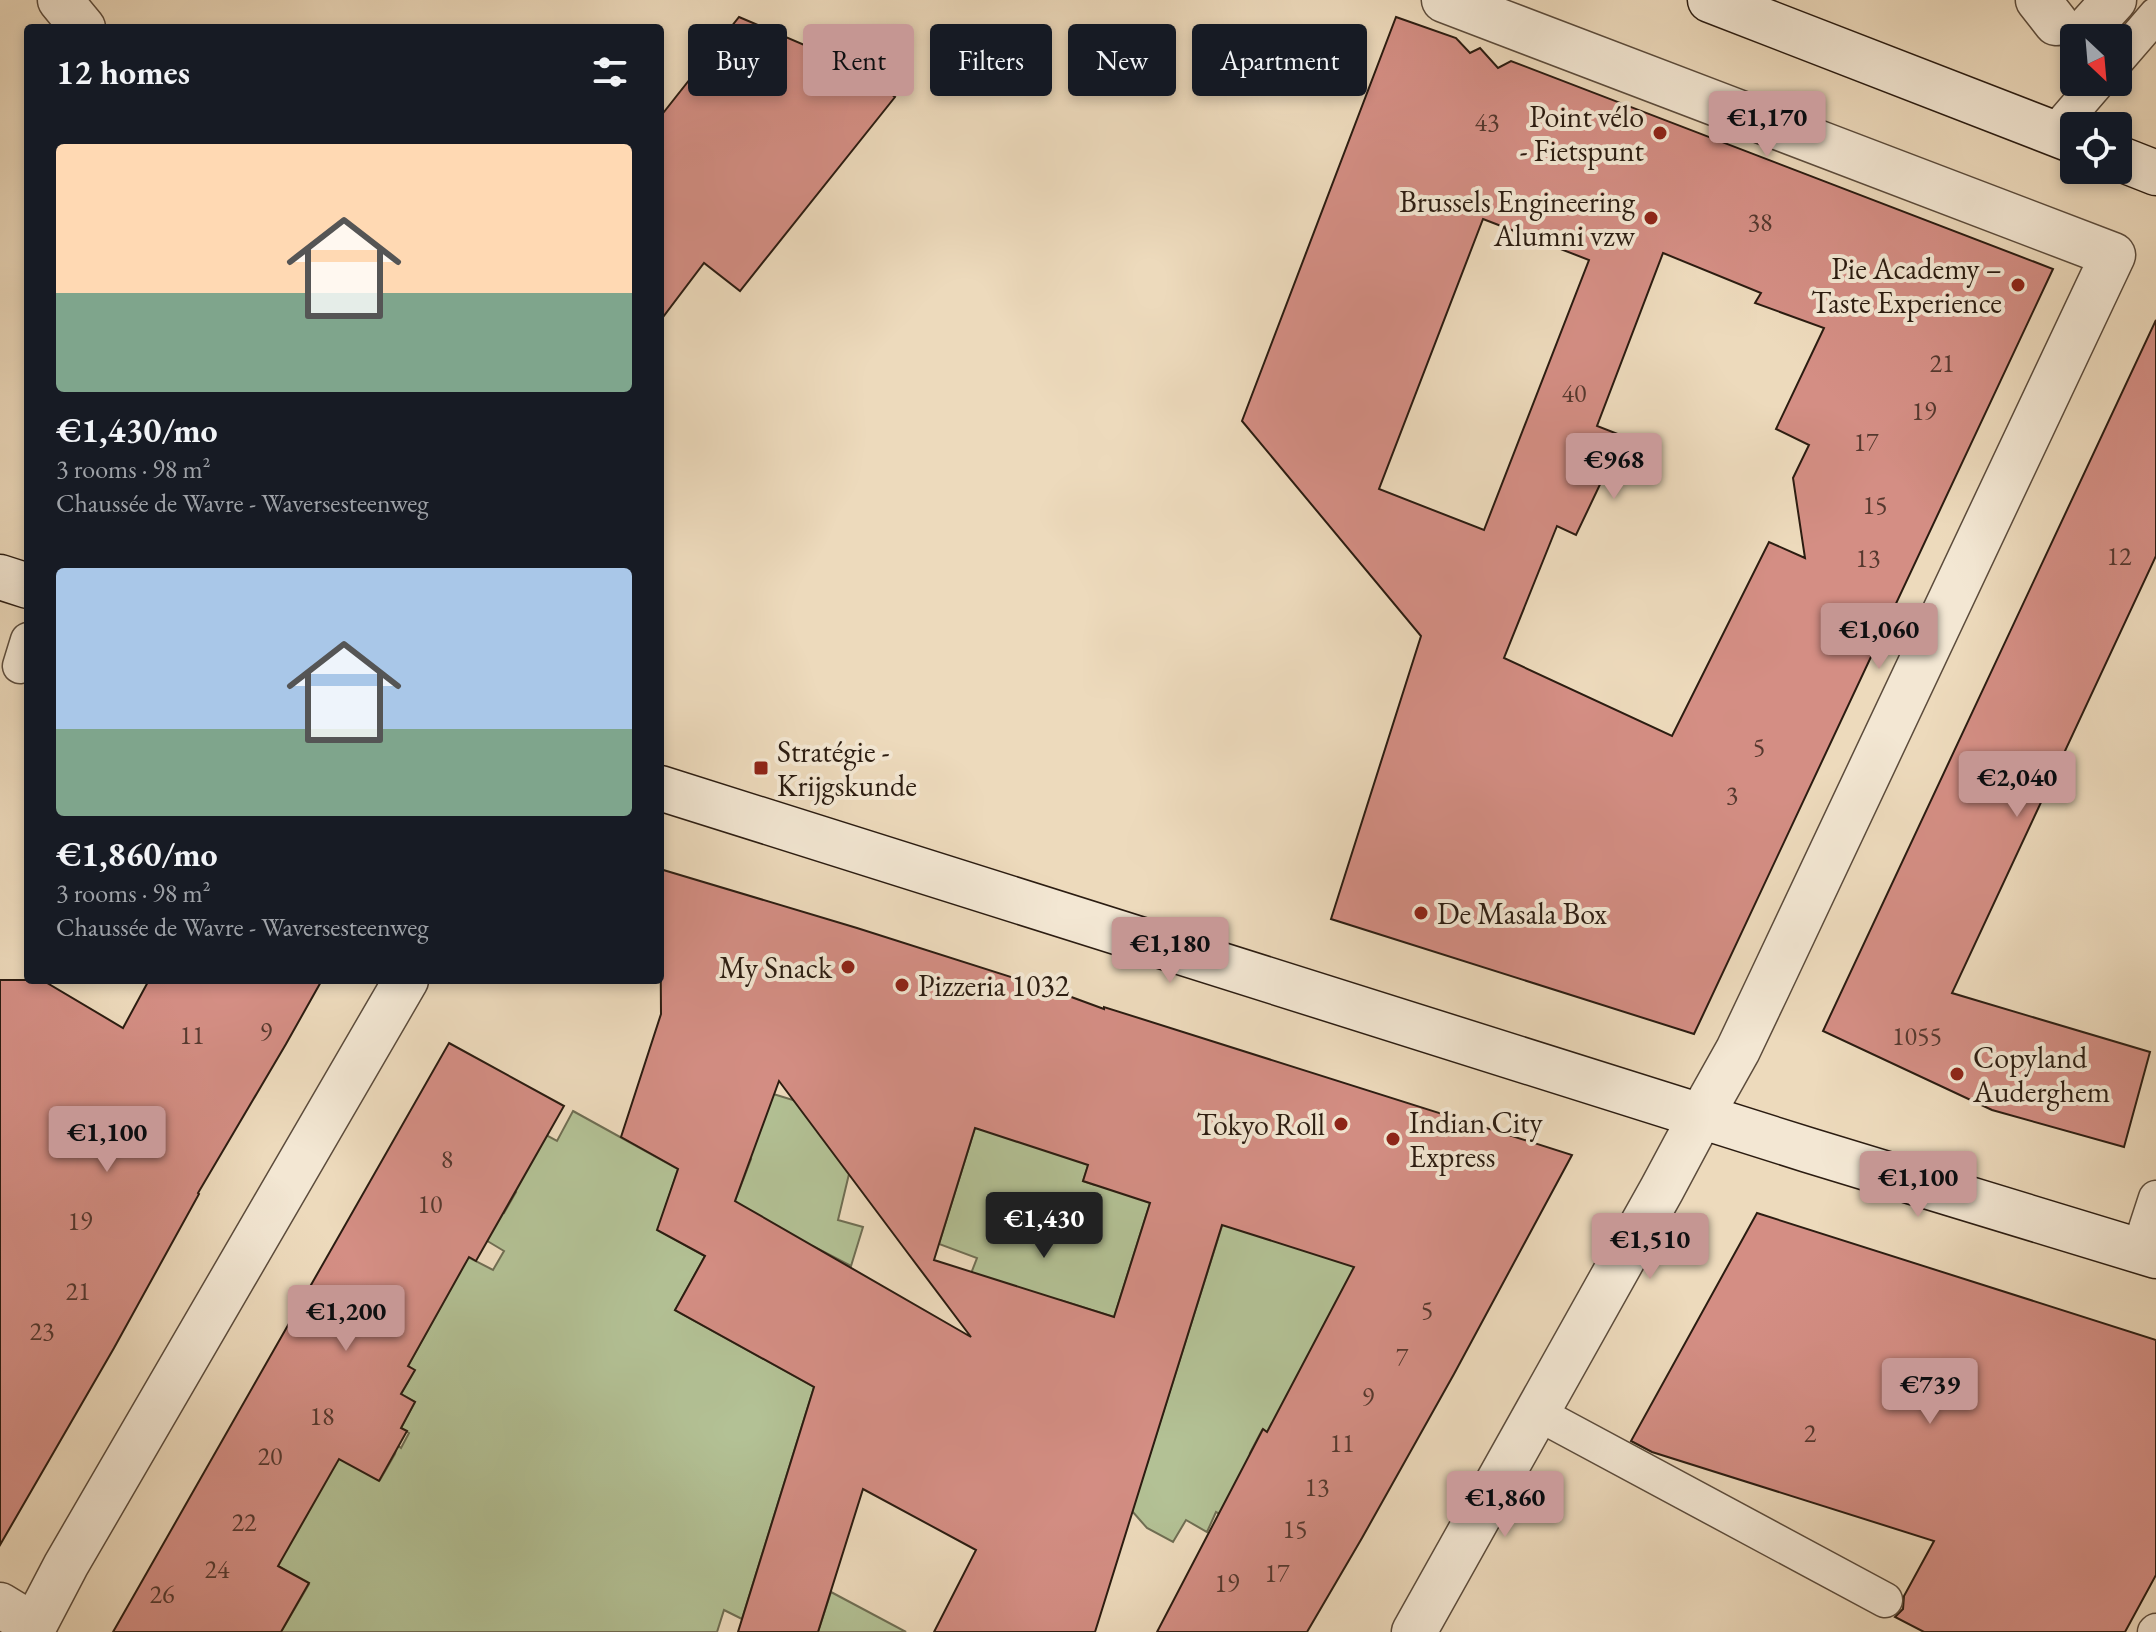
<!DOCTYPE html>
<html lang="en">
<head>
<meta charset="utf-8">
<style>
  body { margin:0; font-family:"EB Garamond",serif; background:#242831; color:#f1f3f6; height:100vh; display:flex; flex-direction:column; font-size:30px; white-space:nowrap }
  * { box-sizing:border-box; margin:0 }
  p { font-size:26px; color:#9ea1a6 }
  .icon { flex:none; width:44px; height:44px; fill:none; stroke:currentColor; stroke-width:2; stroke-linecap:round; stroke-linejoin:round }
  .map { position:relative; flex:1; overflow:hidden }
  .side { position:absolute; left:24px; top:24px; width:640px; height:960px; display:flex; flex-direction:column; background:#171b24; border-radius:8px; box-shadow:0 4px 12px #0003 }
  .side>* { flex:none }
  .guide { position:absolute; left:688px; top:24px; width:760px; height:72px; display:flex; gap:16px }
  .needle { width:52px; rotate:154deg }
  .controls { position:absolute; left:2060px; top:24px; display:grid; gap:16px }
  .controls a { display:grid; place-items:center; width:72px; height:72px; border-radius:8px; background:#171b24; box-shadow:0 4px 12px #0003; font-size:40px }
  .price { position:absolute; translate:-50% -68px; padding:0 18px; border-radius:8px; background:#c59692; color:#111; font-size:26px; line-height:52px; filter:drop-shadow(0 2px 4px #0008) }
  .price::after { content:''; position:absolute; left:50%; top:48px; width:24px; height:18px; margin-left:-12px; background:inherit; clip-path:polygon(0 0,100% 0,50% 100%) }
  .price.on { background:#222; color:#fff }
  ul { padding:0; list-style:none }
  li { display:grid; align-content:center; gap:16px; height:424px; padding:0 32px }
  li span { display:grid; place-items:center; height:248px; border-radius:8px; color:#555 }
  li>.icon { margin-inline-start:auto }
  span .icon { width:144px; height:144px; fill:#fffc; stroke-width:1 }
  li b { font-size:34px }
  h2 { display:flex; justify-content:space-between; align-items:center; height:96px; padding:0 32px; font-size:34px }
  .chip { padding:0 28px; border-radius:8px; background:#171b24; box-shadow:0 4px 12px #0003; font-size:28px; line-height:72px }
  .chip.on { background:#c59692; color:#111 }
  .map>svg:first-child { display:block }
</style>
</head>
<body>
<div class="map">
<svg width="2156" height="1632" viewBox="0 0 2156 1632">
  <rect width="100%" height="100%" fill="#eddabc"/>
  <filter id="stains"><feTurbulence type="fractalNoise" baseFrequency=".0025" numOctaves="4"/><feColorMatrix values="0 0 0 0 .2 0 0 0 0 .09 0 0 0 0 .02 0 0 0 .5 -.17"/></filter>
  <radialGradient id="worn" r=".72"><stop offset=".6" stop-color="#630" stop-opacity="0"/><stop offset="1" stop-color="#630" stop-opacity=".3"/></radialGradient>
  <g fill="#b3c195" stroke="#6f6e53" stroke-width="2">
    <path d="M770,1093L829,1111L849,1174L838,1220L863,1227L851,1266L813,1246L783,1300L735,1201L751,1159L688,1136Z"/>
    <path d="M573,1111L678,1169L658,1230L705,1256L675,1310L814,1387L742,1619L724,1610L717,1632H281L309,1584L278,1566L327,1452L380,1480L395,1454L397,1445L401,1448L409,1433L401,1428L415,1402L401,1394L414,1370L408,1366L468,1257L493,1270L504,1251L484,1239L499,1211L504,1213L516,1192L478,1170L509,1115L557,1141Z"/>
    <path d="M975,1128L1097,1138L1083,1181L1095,1185L1162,1165L1114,1317L1060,1300L960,1302L977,1258L939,1244Z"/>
    <path d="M1234,1188L1383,1257L1274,1436L1262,1430L1250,1453L1259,1457L1228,1519L1216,1512L1207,1532L1186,1520L1173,1542L1147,1528L1132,1511Z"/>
    <path d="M831,1592L906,1632H818Z"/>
  </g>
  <g fill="#d48e84" stroke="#2b1c11" stroke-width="2" fill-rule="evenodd">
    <path d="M739,17L856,67L895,97L740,291L704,263L660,321V117Z"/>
    <path d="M1396,17L1456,38L1470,53L1480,48L1498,68L1511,61L2053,269L1694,1034L1331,919L1421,636L1242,421ZM1483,219L1589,260L1484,530L1379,489ZM1663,253L1761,293L1755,303L1824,328L1776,429L1809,445L1793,478L1805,558L1769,542L1672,736L1504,658L1557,526L1576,535L1623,436L1597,426Z"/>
    <path d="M2156,320V556L1952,993L2150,1052L2124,1147L1992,1110L1823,1031Z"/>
    <path d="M660,869L857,928L1055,991L1104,1009V1007L1572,1155L1454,1374L1362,1538L1307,1632H1157L1263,1429L1267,1432L1354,1267L1222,1225L1095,1632H934L976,1550L863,1489L818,1632H738L814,1387L675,1310L705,1256L657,1230L678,1169L621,1137L661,1014ZM779,1081L907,1252L971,1337L735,1201ZM975,1128L1088,1165L1083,1181L1150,1203L1114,1317L934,1260Z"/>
    <path d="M0,980H42L123,1028L149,980H322L286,1044L198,1193L199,1194L114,1348L0,1545Z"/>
    <path d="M449,1043L564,1106L476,1261L469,1257L408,1366L415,1370L401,1394L415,1402L401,1428L407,1431L379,1481L339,1459L278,1566L309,1583L281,1632H113Z"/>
    <path d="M1757,1213L2156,1340V1575L2125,1632H1924L1895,1617L1903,1609L1904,1596L1934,1541L1652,1452L1631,1441Z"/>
  </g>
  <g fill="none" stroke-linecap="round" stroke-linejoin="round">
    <defs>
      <g id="service">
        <path d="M2118,59L2156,15"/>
        <path d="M2054,133L2098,82"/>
        <path d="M20,666L28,640"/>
        <path d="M2139,1250L2156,1198"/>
        <path d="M1537,1413L1885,1600"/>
        <path d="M2155,1632L2156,1631"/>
      </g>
      <g id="pedestrian">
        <path d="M2038,0L2056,23"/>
        <path d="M2084,33L2114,0"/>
      </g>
      <g id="minor">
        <path d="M60,0L83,28"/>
        <path d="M1444,0L2113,255L1767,989L1738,1050L1701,1116"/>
        <path d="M0,1605L33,1625"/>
        <path d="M31,1632L66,1565L406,980"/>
      </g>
      <path id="tertiary" d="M1414,1632L1662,1189L1701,1116"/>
      <g id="secondary">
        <path d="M1710,0L2074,141"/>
        <path d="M2118,158L2156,173"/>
        <path d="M0,577L28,586"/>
        <path d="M660,788L1808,1150L2156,1256"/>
      </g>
    </defs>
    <use href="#service" stroke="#5c4c3c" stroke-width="37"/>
    <use href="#pedestrian" stroke="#5c4c3c" stroke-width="47"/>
    <use href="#minor" stroke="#5c4c3c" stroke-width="47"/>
    <use href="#tertiary" stroke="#5c4c3c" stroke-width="47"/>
    <use href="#secondary" stroke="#2b1c11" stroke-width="47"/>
    <use href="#service" stroke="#f3e7d3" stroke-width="34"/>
    <use href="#pedestrian" stroke="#f3e7d3" stroke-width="44"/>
    <use href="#minor" stroke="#f3e7d3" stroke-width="44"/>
    <use href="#tertiary" stroke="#f3e7d3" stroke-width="44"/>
    <use href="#secondary" stroke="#f3e7d3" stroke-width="44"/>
  </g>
  <g fill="#8f2418" stroke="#f3e7d3" stroke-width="3">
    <circle cx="1660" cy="133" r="8"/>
    <circle cx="1651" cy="218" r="8"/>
    <circle cx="2018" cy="285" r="8"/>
    <rect x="753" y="760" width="16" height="16" rx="4"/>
    <circle cx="1421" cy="913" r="8"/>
    <circle cx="848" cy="967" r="8"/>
    <circle cx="902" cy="985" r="8"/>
    <circle cx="1957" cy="1074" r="8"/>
    <circle cx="1341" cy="1124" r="8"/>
    <circle cx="1393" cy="1139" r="8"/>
  </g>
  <g text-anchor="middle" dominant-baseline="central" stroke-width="8" stroke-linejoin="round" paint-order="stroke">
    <g font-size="26" fill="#55382e">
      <text x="1487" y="122">43</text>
      <text x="1760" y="222">38</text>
      <text x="1942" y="363">21</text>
      <text x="1574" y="393">40</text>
      <text x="1924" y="411">19</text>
      <text x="1866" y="442">17</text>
      <text x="1875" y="505">15</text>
      <text x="2119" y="556">12</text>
      <text x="1868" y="558">13</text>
      <text x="1759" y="747">5</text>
      <text x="1732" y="795">3</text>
      <text x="266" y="1032">9</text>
      <text x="192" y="1035">11</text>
      <text x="1917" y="1036">1055</text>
      <text x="447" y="1159">8</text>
      <text x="430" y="1204">10</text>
      <text x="80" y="1221">19</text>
      <text x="78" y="1291">21</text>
      <text x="1427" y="1310">5</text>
      <text x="42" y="1331">23</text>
      <text x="1402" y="1357">7</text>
      <text x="1368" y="1397">9</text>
      <text x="322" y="1416">18</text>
      <text x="1810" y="1433">2</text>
      <text x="1342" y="1443">11</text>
      <text x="270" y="1456">20</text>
      <text x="1317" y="1487">13</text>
      <text x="244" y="1522">22</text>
      <text x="1295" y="1529">15</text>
      <text x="217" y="1569">24</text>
      <text x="1277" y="1573">17</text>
      <text x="1227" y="1583">19</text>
      <text x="162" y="1594">26</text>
    </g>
    <g font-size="30" fill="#2b1c11" stroke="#f3e7d3" text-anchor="end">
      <text x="1644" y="116">Point vélo<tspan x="1644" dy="34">- Fietspunt</tspan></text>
      <text x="1635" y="201">Brussels Engineering<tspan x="1635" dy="34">Alumni vzw</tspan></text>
      <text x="2002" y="268">Pie Academy –<tspan x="2002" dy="34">Taste Experience</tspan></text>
      <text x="777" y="751" text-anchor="start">Stratégie -<tspan x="777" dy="34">Krijgskunde</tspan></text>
      <text x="1437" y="913" text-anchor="start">De Masala Box</text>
      <text x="832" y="967">My Snack</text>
      <text x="918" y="985" text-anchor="start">Pizzeria 1032</text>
      <text x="1973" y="1057" text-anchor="start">Copyland<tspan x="1973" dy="34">Auderghem</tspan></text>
      <text x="1409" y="1122" text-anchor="start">Indian City<tspan x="1409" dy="34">Express</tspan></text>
      <text x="1325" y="1124">Tokyo Roll</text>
    </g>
  </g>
  <rect width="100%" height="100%" filter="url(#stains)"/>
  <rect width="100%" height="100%" fill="url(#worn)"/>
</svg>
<div class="controls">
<a><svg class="needle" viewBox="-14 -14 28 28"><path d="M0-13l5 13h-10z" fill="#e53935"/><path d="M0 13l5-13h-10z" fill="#9ea1a6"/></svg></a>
<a><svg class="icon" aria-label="locate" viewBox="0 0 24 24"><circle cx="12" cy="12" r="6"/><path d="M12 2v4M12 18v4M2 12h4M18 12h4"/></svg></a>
</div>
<b class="price" style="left:1767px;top:159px">€1,170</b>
<b class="price" style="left:1614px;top:501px">€968</b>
<b class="price" style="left:1879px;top:671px">€1,060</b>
<b class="price" style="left:2017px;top:819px">€2,040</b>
<b class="price" style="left:1170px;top:985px">€1,180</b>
<b class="price" style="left:107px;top:1174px">€1,100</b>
<b class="price" style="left:1918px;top:1219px">€1,100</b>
<b class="price on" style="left:1044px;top:1260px">€1,430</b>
<b class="price" style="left:1650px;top:1281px">€1,510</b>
<b class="price" style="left:346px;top:1353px">€1,200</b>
<b class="price" style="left:1930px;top:1426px">€739</b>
<b class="price" style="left:1505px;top:1539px">€1,860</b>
<div class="guide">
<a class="chip">Buy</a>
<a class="chip on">Rent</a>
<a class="chip">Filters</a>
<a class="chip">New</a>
<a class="chip">Apartment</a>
</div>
<section class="side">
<h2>12 homes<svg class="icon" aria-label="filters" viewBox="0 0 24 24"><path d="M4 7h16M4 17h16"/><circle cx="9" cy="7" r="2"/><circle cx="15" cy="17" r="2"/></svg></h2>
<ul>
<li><span style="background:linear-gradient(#ffd9b3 60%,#7fa58c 0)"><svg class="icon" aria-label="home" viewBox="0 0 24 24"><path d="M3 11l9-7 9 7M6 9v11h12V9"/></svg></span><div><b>€1,430/mo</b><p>3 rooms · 98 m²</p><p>Chaussée de Wavre - Waversesteenweg</p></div></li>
<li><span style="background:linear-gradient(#a9c7e8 65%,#7fa58c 0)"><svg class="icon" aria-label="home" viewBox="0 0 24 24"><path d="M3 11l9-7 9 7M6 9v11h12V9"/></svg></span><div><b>€1,860/mo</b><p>3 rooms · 98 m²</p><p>Chaussée de Wavre - Waversesteenweg</p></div></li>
</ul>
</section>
</div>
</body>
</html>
